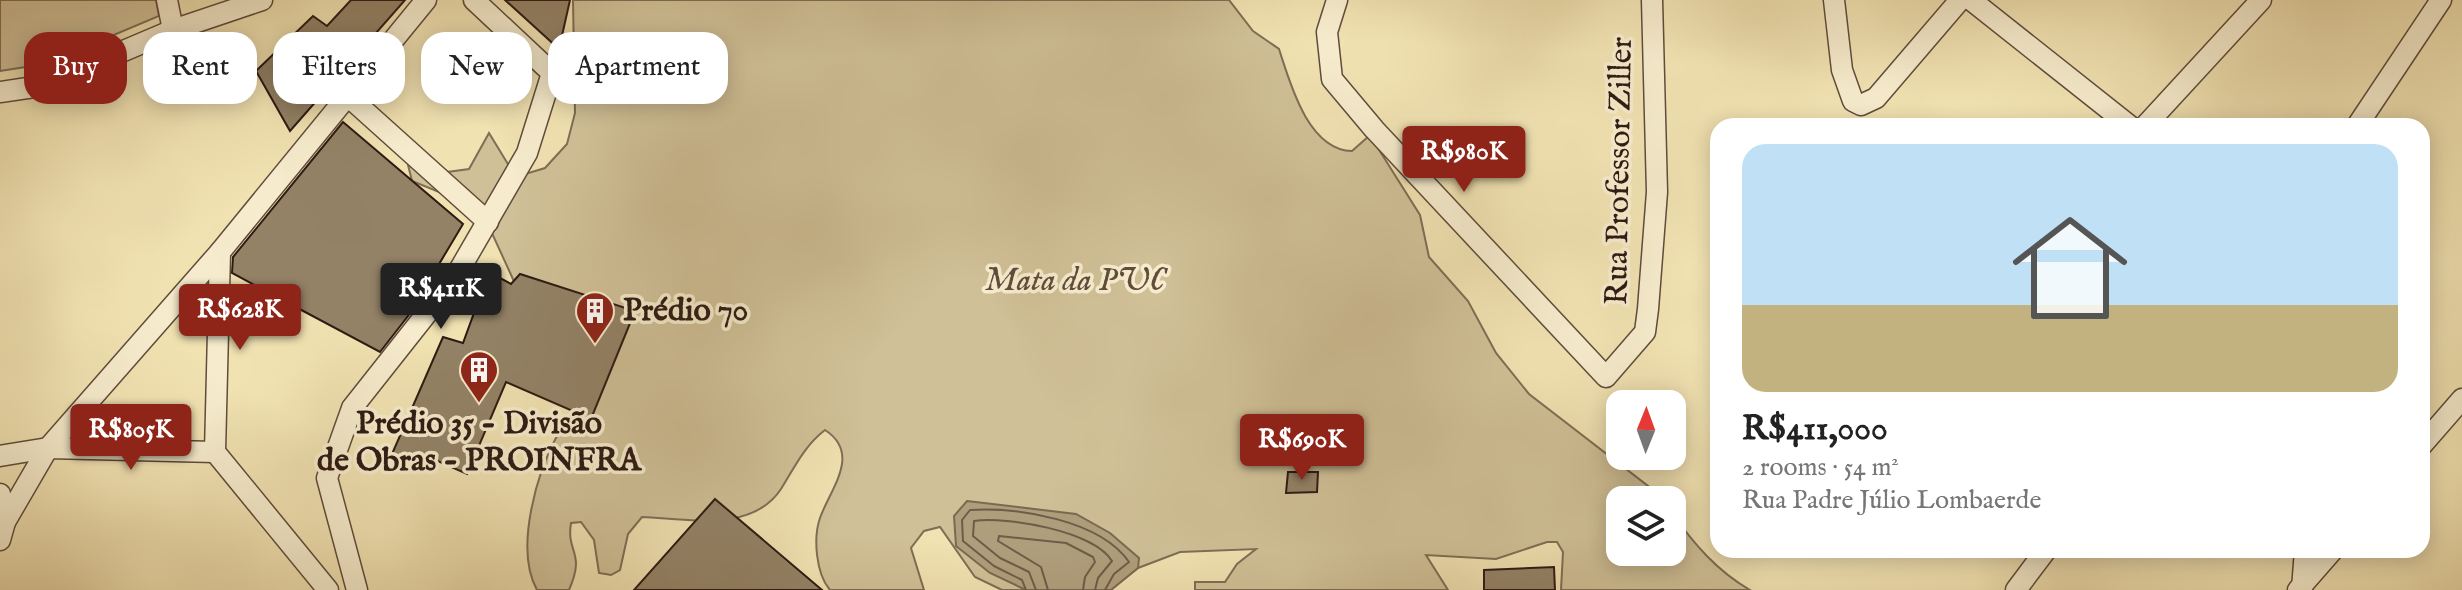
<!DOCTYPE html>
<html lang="en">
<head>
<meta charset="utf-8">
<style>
  body { margin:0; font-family:"IM FELL English",serif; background:#f2f2f2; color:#222; height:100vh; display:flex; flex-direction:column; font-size:30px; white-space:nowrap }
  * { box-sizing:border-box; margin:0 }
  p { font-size:26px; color:#767676 }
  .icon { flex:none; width:44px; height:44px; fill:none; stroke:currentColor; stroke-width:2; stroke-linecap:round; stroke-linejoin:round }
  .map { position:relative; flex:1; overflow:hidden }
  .details { position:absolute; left:1710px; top:118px; width:720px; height:440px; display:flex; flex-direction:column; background:#fff; border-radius:24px; box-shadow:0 4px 20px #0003 }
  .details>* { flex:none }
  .top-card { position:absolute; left:24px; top:32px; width:760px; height:72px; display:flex; gap:16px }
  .needle { width:52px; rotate:1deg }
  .fabs { position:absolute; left:1606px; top:390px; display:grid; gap:16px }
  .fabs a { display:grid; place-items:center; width:80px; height:80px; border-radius:16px; background:#fff; box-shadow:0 4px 20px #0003; font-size:40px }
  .price { position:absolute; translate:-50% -68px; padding:0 18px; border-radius:8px; background:#8f2418; color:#fff; font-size:26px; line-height:52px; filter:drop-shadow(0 2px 4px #0008) }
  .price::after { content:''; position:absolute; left:50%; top:48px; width:24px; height:18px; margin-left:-12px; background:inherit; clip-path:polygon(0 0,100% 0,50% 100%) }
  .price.selected { background:#222; color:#fff }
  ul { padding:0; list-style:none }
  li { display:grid; align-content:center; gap:16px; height:424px; padding:0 32px }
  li+li { border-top:2px solid #e0e0e0 }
  li span { display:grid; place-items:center; height:248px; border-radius:24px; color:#555 }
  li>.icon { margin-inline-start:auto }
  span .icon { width:144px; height:144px; fill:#fffc; stroke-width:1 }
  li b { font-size:34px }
  .pill { padding:0 28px; border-radius:24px; background:#fff; box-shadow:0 4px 20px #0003; font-size:28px; line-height:72px }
  .pill.selected { background:#8f2418; color:#fff }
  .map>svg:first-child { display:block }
</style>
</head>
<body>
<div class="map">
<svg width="2462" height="590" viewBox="0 0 2462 590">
  <rect width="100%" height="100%" fill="#f1e2b2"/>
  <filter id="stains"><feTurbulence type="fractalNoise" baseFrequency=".0025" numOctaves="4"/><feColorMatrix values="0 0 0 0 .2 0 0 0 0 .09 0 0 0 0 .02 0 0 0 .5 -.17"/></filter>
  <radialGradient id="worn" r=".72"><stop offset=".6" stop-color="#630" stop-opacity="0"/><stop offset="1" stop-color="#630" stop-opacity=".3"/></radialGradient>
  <g fill="#d0c097" stroke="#7f6d55" stroke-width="2">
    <path d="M0,0H156L159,16L45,64L0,71Z"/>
    <path d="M573,0H1229L1253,31L1279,49C1290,83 1308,150 1352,151L1369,136L1376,145L1420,215L1429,257L1468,301L1496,353L1529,394L1661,496L1663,500H1620V552H1672V513C1694,544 1717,571 1750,590H1561L1563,552L1557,542H1547L1496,559L1426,555L1448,590H1195V582H1225L1237,564L1256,549L1180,552L1138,568L1110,590H1002L975,577L940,527L924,531L911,548L924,590H830C816,574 813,538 820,518C830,489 862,454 825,430C805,445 794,468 781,489C752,533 688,519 642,517L628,534L620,570L611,575L599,573L594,540L581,522L571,523C566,554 586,551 569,590H537C514,549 537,471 559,432C565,421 576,414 586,406L522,299L481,209L412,181L407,161L447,172L469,169L489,133L511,169L522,175L545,168L567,144L575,113Z"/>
  </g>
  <path fill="#af9e7c" stroke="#7b6952" stroke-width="2" d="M967,501L1076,514L1110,533L1139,558L1138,568L1111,590H1026L990,573L956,546L954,516Z"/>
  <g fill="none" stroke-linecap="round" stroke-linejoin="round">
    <g stroke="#6e5c48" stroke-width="2">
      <path d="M1026,590L1022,580L994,566L963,541L962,520L970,510C1018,507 1100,520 1129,562L1114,574L1105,590"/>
      <path d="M1036,590L1029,572L1000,558L973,536L974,521C1006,516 1094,531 1112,561L1098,578L1095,590"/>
      <path d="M1048,590L1041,567L998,541L999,536L1066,543L1093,557L1095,562L1085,577L1083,590"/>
    </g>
  </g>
  <g fill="#938266" stroke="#2e1a13" stroke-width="2">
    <path d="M351,0H405L290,131L256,71L313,16L327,26Z"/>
    <path d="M505,0H570L559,49Z"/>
    <path d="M343,122L463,224L408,316L380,352L232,273L233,257Z"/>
    <path d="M489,272L511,284L520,274L635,311L591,419L506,382L467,474L422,454L420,460L392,454L443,337L463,343Z"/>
    <path d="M1288,472H1318L1317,492L1286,493Z"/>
    <path d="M715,499L822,590H634Z"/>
    <path d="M1554,567L1555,590H1484V570Z"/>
  </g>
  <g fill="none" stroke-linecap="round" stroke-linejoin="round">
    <defs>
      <g id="minor">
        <path d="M167,0L173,30"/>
        <path d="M1337,0L1327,32L1332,79L1374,129L1606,377L1645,332L1648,309L1657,192L1652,0"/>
        <path d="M1834,0L1842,70L1853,101L1861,105L1876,98L1960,0"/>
        <path d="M1971,0L2130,126"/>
        <path d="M0,92L41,86L173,30L262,0"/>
        <path d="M349,97L488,222"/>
        <path d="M2145,126L2261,0"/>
        <path d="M2357,126L2441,0"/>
        <path d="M2422,445L2462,399"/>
        <path d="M215,452L220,252"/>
        <path d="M215,452L328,590"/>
        <path d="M0,456L48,448L215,452"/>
        <path d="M0,494L5,522L0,540"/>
        <path d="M5,522L48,448L220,252L426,0"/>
        <path d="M2302,589L2305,550"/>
        <path d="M357,590L327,478L352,408L454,279L527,153L552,73L474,0"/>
        <path d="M2016,590L2046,550"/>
        <path d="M2298,590L2333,550"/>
      </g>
    </defs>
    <use href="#minor" stroke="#5f4c3b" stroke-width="23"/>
    <use href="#minor" stroke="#f6eccd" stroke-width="20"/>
  </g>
  <defs>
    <symbol id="building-pin" viewBox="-11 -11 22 30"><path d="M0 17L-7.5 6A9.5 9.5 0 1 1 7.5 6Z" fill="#8f2418" stroke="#f6eccd"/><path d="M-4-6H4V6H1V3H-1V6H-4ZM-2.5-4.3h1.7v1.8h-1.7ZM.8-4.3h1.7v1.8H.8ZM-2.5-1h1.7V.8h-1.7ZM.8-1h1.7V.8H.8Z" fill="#fff"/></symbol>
  </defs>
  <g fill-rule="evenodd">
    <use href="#building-pin" x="573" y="289" width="44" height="60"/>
    <use href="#building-pin" x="457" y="348" width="44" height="60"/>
  </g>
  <g text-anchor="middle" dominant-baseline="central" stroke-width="7" stroke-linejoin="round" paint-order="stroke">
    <g font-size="32" fill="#2e1a13" stroke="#f6eccd">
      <text transform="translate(1620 171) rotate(-89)">Rua Professor Ziller</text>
    </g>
    <g font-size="32" font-style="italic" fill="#5f4c3b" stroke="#f6eccd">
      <text x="1075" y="281">Mata da PUC</text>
    </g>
    <g font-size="32" font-weight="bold" fill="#2e1a13" stroke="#f6eccd" text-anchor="start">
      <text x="623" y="311">Prédio 70</text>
      <text x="479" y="424" text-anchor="middle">Prédio 35 - Divisão<tspan x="479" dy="37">de Obras - PROINFRA</tspan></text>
    </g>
  </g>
  <rect width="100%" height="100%" filter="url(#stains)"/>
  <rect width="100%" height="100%" fill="url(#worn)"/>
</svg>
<div class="fabs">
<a><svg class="needle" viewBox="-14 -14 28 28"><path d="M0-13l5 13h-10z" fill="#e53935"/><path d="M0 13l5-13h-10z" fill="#767676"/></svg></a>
<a><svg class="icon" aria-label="layers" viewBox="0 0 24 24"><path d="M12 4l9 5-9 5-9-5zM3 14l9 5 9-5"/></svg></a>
</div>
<b class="price" style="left:1464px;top:194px">R$980K</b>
<b class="price selected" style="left:441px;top:331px">R$411K</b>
<b class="price" style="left:240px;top:352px">R$628K</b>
<b class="price" style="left:131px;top:472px">R$805K</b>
<b class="price" style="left:1302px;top:482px">R$690K</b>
<div class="top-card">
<a class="pill selected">Buy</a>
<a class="pill">Rent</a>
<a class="pill">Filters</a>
<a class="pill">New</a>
<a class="pill">Apartment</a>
</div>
<section class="details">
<ul>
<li><span style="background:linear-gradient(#bfe0f5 65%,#c2b280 0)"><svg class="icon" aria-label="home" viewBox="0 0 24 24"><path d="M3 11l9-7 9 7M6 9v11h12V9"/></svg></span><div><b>R$411,000</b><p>2 rooms · 54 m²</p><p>Rua Padre Júlio Lombaerde</p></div></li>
</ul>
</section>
</div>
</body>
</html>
